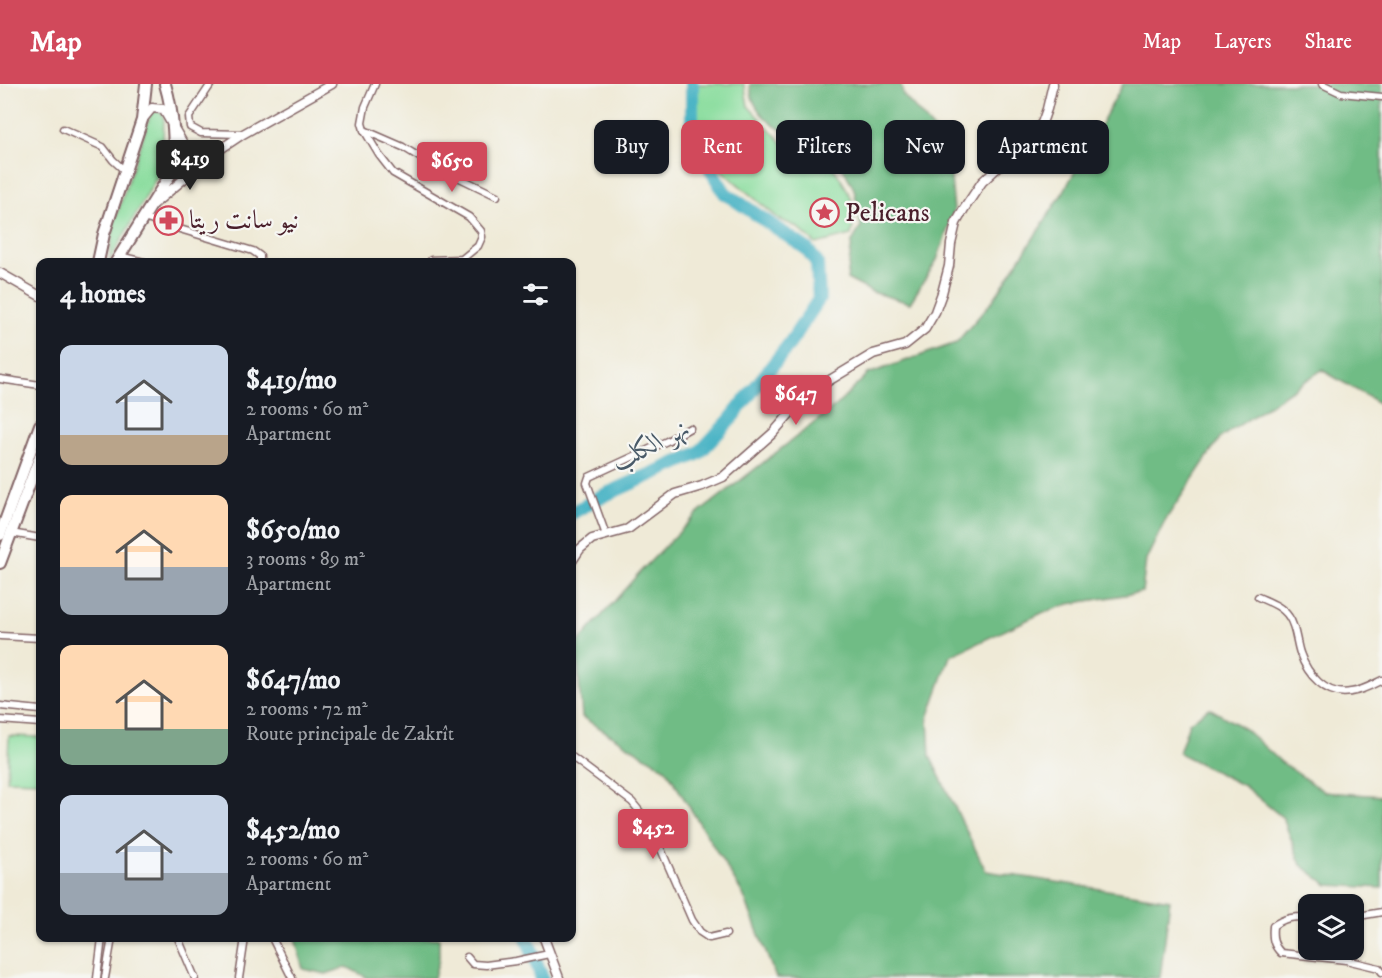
<!DOCTYPE html>
<html lang="en">
<head>
<meta charset="utf-8">
<style>
  body { margin:0; font-family:"IM FELL DW Pica",Amiri,serif; background:#242831; color:#f1f3f6; height:100vh; display:flex; flex-direction:column; font-size:22px; white-space:nowrap }
  * { box-sizing:border-box; margin:0 }
  p { font-size:20px; color:#9ea1a6 }
  .icon { flex:none; width:33px; height:33px; fill:none; stroke:currentColor; stroke-width:2; stroke-linecap:round; stroke-linejoin:round }
  .map { position:relative; flex:1; overflow:hidden }
  .panel { position:absolute; left:36px; top:174px; width:540px; height:684px; display:flex; flex-direction:column; background:#171b24; border-radius:12px; box-shadow:0 2px 4px #0004 }
  .panel>* { flex:none }
  .banner { position:absolute; left:594px; top:36px; width:570px; height:54px; display:flex; gap:12px }
  .fabs { position:absolute; left:1298px; top:810px; display:grid; gap:12px }
  .fabs a { display:grid; place-items:center; width:66px; height:66px; border-radius:12px; background:#171b24; box-shadow:0 2px 4px #0004; font-size:30px }
  .price { position:absolute; translate:-50% -51px; padding:0 14px; border-radius:6px; background:#d1495b; color:#fff; font-size:20px; line-height:39px; filter:drop-shadow(0 2px 3px #0008) }
  .price::after { content:''; position:absolute; left:50%; top:36px; width:18px; height:14px; margin-left:-9px; background:inherit; clip-path:polygon(0 0,100% 0,50% 100%) }
  .price.selected { background:#222; color:#fff }
  ul { padding:0; list-style:none }
  li { display:flex; align-items:center; gap:18px; height:150px; padding:0 24px }
  li span { display:grid; place-items:center; flex:none; width:168px; height:120px; border-radius:12px; color:#555 }
  li>.icon { margin-inline-start:auto }
  span .icon { width:72px; height:72px; fill:#fffc; stroke-width:1 }
  li b { font-size:26px }
  h2 { display:flex; justify-content:space-between; align-items:center; height:72px; padding:0 24px; font-size:26px }
  .tag { padding:0 21px; border-radius:12px; background:#171b24; box-shadow:0 2px 4px #0004; font-size:21px; line-height:54px }
  .tag.selected { background:#d1495b; color:#fff }
  header { display:flex; align-items:center; gap:36px; box-sizing:border-box; height:84px; padding:0 30px; background:#d1495b; color:#fff }
  header strong { font-size:28px }
  nav { display:flex; gap:33px; margin-inline-start:auto; font-size:21px }
  .map>svg:first-child { display:block }
</style>
</head>
<body>
<header>
<strong>Map</strong>
<nav><a>Map</a><a>Layers</a><a>Share</a></nav>
</header>
<div class="map">
<svg width="1382" height="894" viewBox="0 0 1382 894">
  <rect width="100%" height="100%" fill="#f6f6f2"/>
  <filter id="ink" filterUnits="userSpaceOnUse"><feTurbulence type="fractalNoise" baseFrequency=".0167" numOctaves="2"/><feDisplacementMap in="SourceGraphic" scale="12" xChannelSelector="R" yChannelSelector="G"/><feConvolveMatrix kernelMatrix="1 2 1 2 8 2 1 2 1" color-interpolation-filters="sRGB"/></filter>
  <filter id="wash" filterUnits="userSpaceOnUse"><feTurbulence type="fractalNoise" baseFrequency=".008" numOctaves="4" result="noise"/><feDisplacementMap in="SourceGraphic" scale="24" xChannelSelector="R" yChannelSelector="G"/><feGaussianBlur stdDeviation="1.35" result="paint"/><feColorMatrix in="noise" values="0 0 0 0 0 0 0 0 0 0 0 0 0 0 0 0 0 1.4 0 .05"/><feComposite in="paint" operator="in"/></filter>
  <g filter="url(#wash)">
    <rect width="100%" height="100%" fill="#efead7"/>
    <g fill="#8add9e" stroke="#6a7e64" stroke-width="1.5">
      <path d="M698,0H744L748,22L791,68L829,77C846,104 861,118 851,151L816,160L797,143L779,135L720,85L695,38Z"/>
      <path d="M155,27L162,29L164,33L162,84L109,178L114,139L148,38L151,29Z"/>
      <path d="M9,652L40,653V697L7,696Z"/>
    </g>
    <g fill="#6fbc85" stroke="#5c6e58" stroke-width="1.5">
      <path d="M750,0H901L903,11L948,61L954,127L937,176L910,219L872,208L847,195L852,158L861,142L854,105L834,67C801,56 751,42 750,0Z"/>
      <path d="M1123,0H1382V321L1322,286L1220,354L1166,435L1146,476L1142,508L1069,520L1042,529L950,572L928,634L930,672L986,787L1170,816L1160,894H776L743,810L666,685L582,633L576,561L639,489L696,431L837,321L868,290L956,259L994,215L1064,107Z"/>
      <path d="M1209,624L1245,645L1281,678L1325,708L1382,712V804L1328,801L1301,781L1283,734L1244,702L1179,669L1189,639Z"/>
      <path d="M295,854H439V876L434,894H368L347,883L326,890L303,885Z"/>
    </g>
    <g fill="none" stroke-linecap="round" stroke-linejoin="round">
      <g stroke="#47b2c4" stroke-width="14">
        <path d="M598,414L699,369L729,337L790,259L819,215L817,179L807,165L725,109L711,86L692,38V0"/>
        <path d="M572,429L588,420"/>
        <path d="M527,854L542,894"/>
      </g>
    </g>
  </g>
  <g filter="url(#ink)">
    <g fill="none" stroke-linecap="round" stroke-linejoin="round">
      <defs>
        <g id="street">
          <path d="M211,0L189,33L190,43L201,49L242,50"/>
          <path d="M375,0L365,23L362,39L364,46L379,71L393,89L469,133L481,147L482,153L478,162L462,175L431,176"/>
          <path d="M1322,0L1341,9L1382,13"/>
          <path d="M63,45L103,63L113,76L125,87"/>
          <path d="M364,46L403,63L429,79L497,112"/>
          <path d="M143,134L253,167L260,172V178"/>
          <path d="M119,172L144,178"/>
          <path d="M0,295L40,301"/>
          <path d="M11,449L40,454"/>
          <path d="M606,451L587,399L589,393L667,357L690,344"/>
          <path d="M1258,513C1269,518 1282,522 1289,533C1296,543 1296,557 1300,569C1307,590 1326,613 1351,608C1362,607 1372,601 1382,596"/>
          <path d="M0,552L40,554"/>
          <path d="M0,622L40,626"/>
          <path d="M0,636L40,639"/>
          <path d="M572,673L632,718L641,729L660,763L692,836L700,848L709,854L726,850"/>
          <path d="M1308,833C1294,833 1285,833 1273,842C1272,854 1273,861 1281,869L1346,876L1379,884L1382,888"/>
          <path d="M1353,833L1382,828"/>
          <path d="M178,854L195,894"/>
          <path d="M272,854L292,894"/>
          <path d="M467,873L473,880L486,881L516,877L549,870"/>
          <path d="M97,894L102,854"/>
          <path d="M105,894L112,854"/>
          <path d="M239,894L245,854"/>
        </g>
        <g id="secondary">
          <path d="M143,35L152,24L163,25L188,68L201,71L212,69"/>
          <path d="M154,120L216,68L243,50L332,0"/>
          <path d="M0,189L40,212"/>
          <path d="M572,477L580,465L592,455L628,445L675,410L702,402L723,393L773,349L792,327L820,302L873,270L905,261L925,245L935,228L942,209L949,182L951,160L956,139L964,125L982,98L1022,61L1042,39L1047,25L1053,0"/>
          <path d="M544,854L559,894"/>
        </g>
        <g id="highway">
          <path d="M98,178L104,150L142,36L146,0"/>
          <path d="M116,178L170,91C177,63 173,27 165,0"/>
          <path d="M0,451L40,341"/>
          <path d="M0,479L40,372"/>
        </g>
      </defs>
      <use href="#street" stroke="#846667" stroke-width="9"/>
      <use href="#secondary" stroke="#846667" stroke-width="11"/>
      <use href="#highway" stroke="#846667" stroke-width="14"/>
      <use href="#street" stroke="#fff" stroke-width="6"/>
      <use href="#secondary" stroke="#fff" stroke-width="8"/>
      <use href="#highway" stroke="#fff" stroke-width="10"/>
    </g>
  </g>
  <defs>
    <symbol id="sight-ring" viewBox="-11 -11 22 22"><circle r="9.5" fill="#f6f6f2" stroke="#d1495b" stroke-width="1.5"/><path d="M0-6L1.8-2.2L6-1.7L2.9 1.2L3.7 5.4L0 3.3L-3.7 5.4L-2.9 1.2L-6-1.7L-1.8-2.2Z" fill="#d1495b"/></symbol>
    <symbol id="pharmacy-ring" viewBox="-11 -11 22 22"><circle r="9.5" fill="#f6f6f2" stroke="#d1495b" stroke-width="1.5"/><path d="M-2-6h4v4h4v4h-4v4h-4v-4h-4v-4h4Z" fill="#d1495b"/></symbol>
  </defs>
  <g fill-rule="evenodd">
    <use href="#sight-ring" x="808" y="112" width="33" height="33"/>
    <use href="#pharmacy-ring" x="152" y="120" width="33" height="33"/>
  </g>
  <g text-anchor="middle" dominant-baseline="central" stroke-width="4.5" stroke-linejoin="round" paint-order="stroke">
    <g font-size="26" fill="#4a1f2b" stroke="#f6f6f2" text-anchor="start">
      <text x="845" y="129">Pelicans</text>
      <text x="189" y="136">نيو سانت ريتا</text>
    </g>
    <g font-size="27" font-style="italic" fill="#495a68" stroke="#f6f6f2">
      <text transform="translate(651 361) rotate(-27)">نهر الكلب</text>
    </g>
  </g>
</svg>
<div class="fabs">
<a><svg class="icon" aria-label="layers" viewBox="0 0 24 24"><path d="M12 4l9 5-9 5-9-5zM3 14l9 5 9-5"/></svg></a>
</div>
<b class="price selected" style="left:190px;top:107px">$419</b>
<b class="price" style="left:452px;top:109px">$650</b>
<b class="price" style="left:796px;top:342px">$647</b>
<b class="price" style="left:653px;top:776px">$452</b>
<div class="banner">
<a class="tag">Buy</a>
<a class="tag selected">Rent</a>
<a class="tag">Filters</a>
<a class="tag">New</a>
<a class="tag">Apartment</a>
</div>
<section class="panel">
<h2>4 homes<svg class="icon" aria-label="filters" viewBox="0 0 24 24"><path d="M4 7h16M4 17h16"/><circle cx="9" cy="7" r="2"/><circle cx="15" cy="17" r="2"/></svg></h2>
<ul>
<li><span style="background:linear-gradient(#c9d6e8 75%,#b9a48a 0)"><svg class="icon" aria-label="home" viewBox="0 0 24 24"><path d="M3 11l9-7 9 7M6 9v11h12V9"/></svg></span><div><b>$419/mo</b><p>2 rooms · 60 m²</p><p>Apartment</p></div></li>
<li><span style="background:linear-gradient(#ffd9b3 60%,#9aa5b1 0)"><svg class="icon" aria-label="home" viewBox="0 0 24 24"><path d="M3 11l9-7 9 7M6 9v11h12V9"/></svg></span><div><b>$650/mo</b><p>3 rooms · 89 m²</p><p>Apartment</p></div></li>
<li><span style="background:linear-gradient(#ffd9b3 70%,#7fa58c 0)"><svg class="icon" aria-label="home" viewBox="0 0 24 24"><path d="M3 11l9-7 9 7M6 9v11h12V9"/></svg></span><div><b>$647/mo</b><p>2 rooms · 72 m²</p><p>Route principale de Zakrît</p></div></li>
<li><span style="background:linear-gradient(#c9d6e8 65%,#9aa5b1 0)"><svg class="icon" aria-label="home" viewBox="0 0 24 24"><path d="M3 11l9-7 9 7M6 9v11h12V9"/></svg></span><div><b>$452/mo</b><p>2 rooms · 60 m²</p><p>Apartment</p></div></li>
</ul>
</section>
</div>
</body>
</html>
